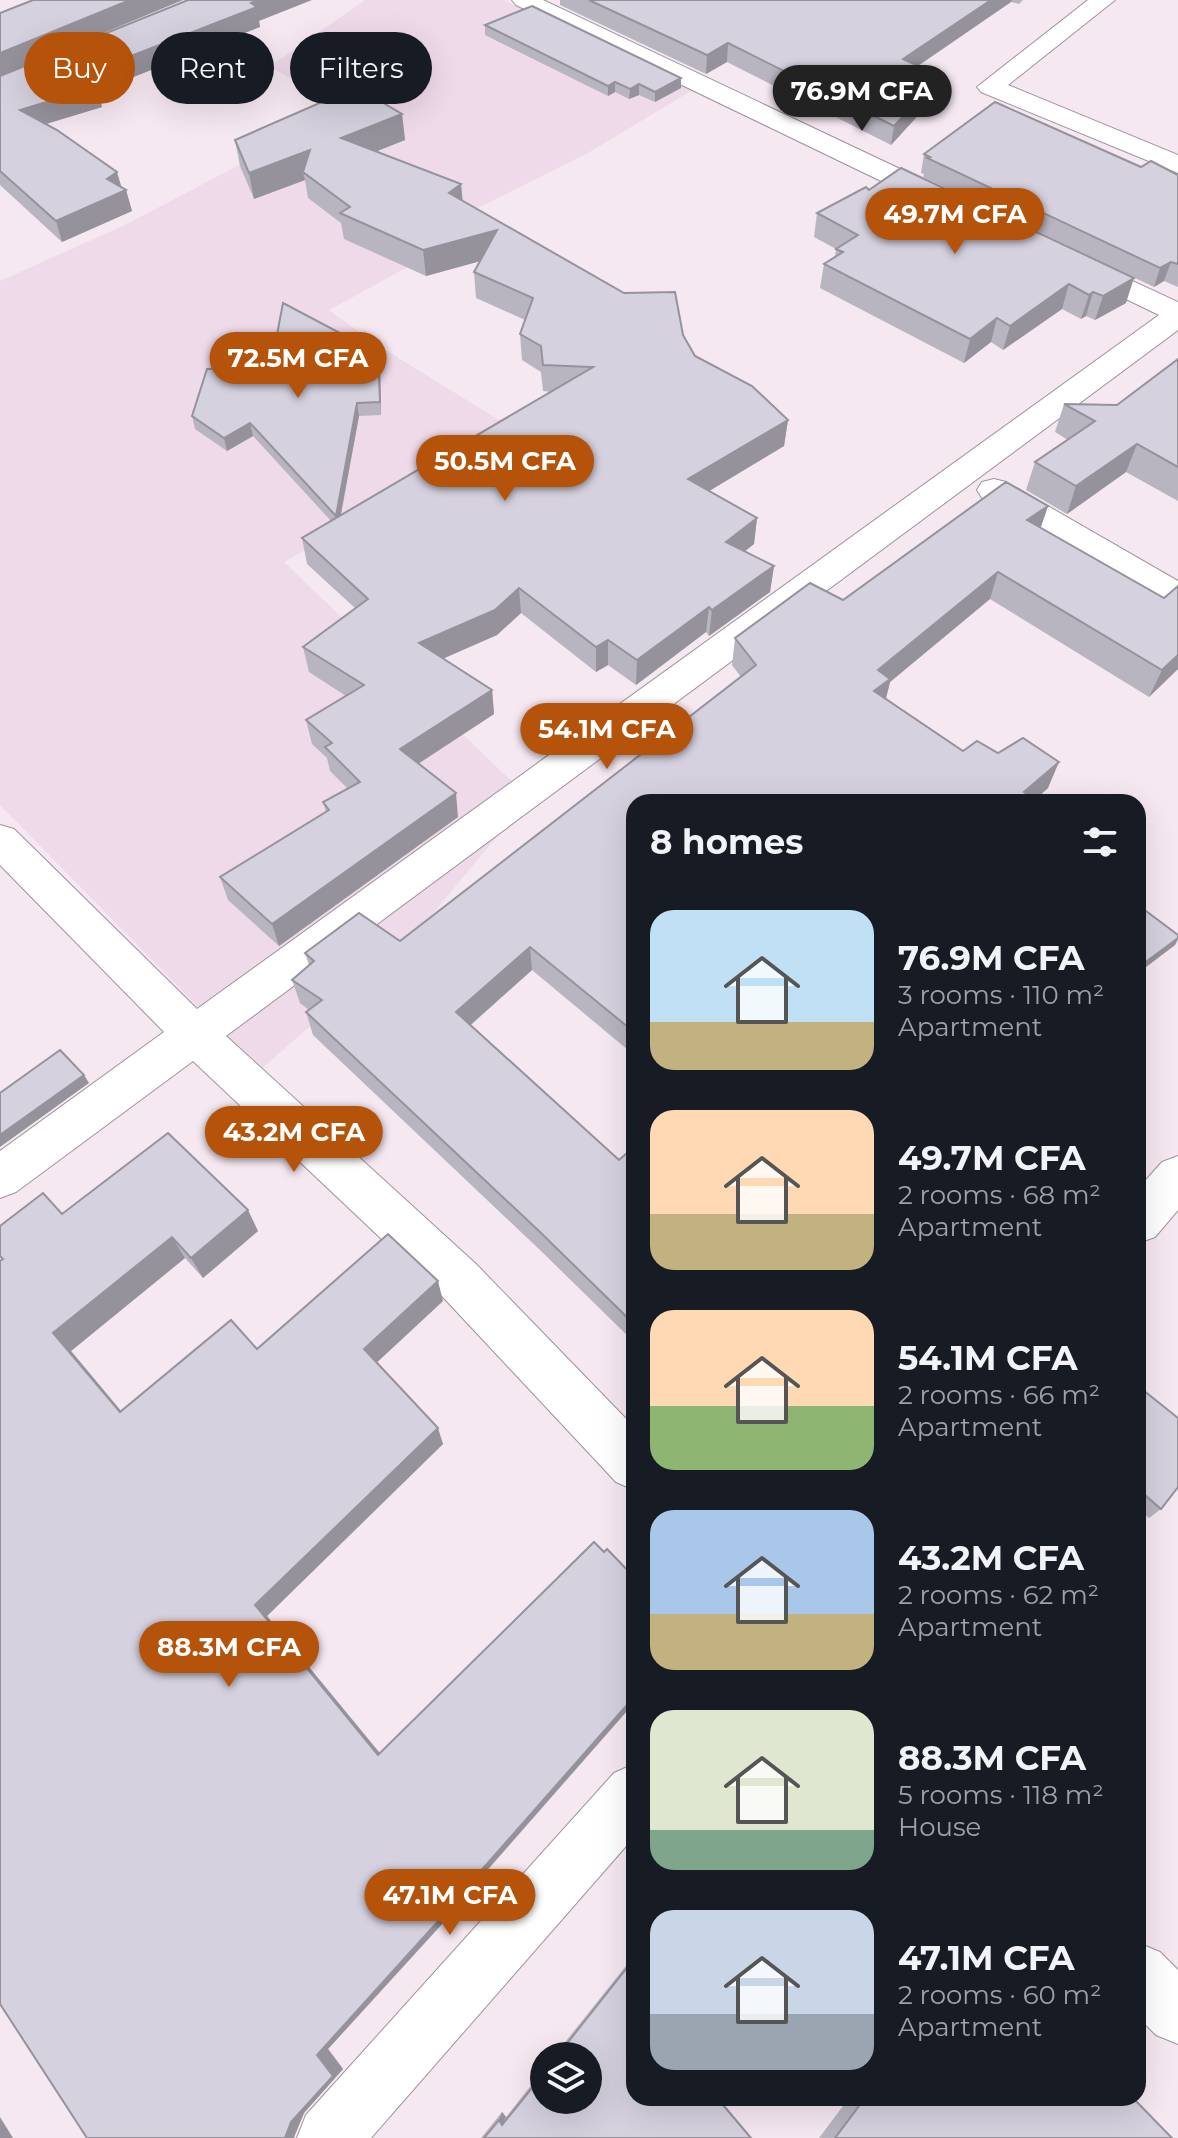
<!DOCTYPE html>
<html lang="en">
<head>
<meta charset="utf-8">
<style>
  body { margin:0; font-family:Montserrat,sans-serif; background:#20242c; color:#f1f3f6; height:100vh; display:flex; flex-direction:column; font-size:30px; white-space:nowrap }
  * { box-sizing:border-box; margin:0 }
  p { font-size:26px; color:#9ea1a6 }
  .icon { flex:none; width:44px; height:44px; fill:none; stroke:currentColor; stroke-width:2; stroke-linecap:round; stroke-linejoin:round }
  .map { position:relative; flex:1; overflow:hidden }
  .side { position:absolute; left:626px; top:794px; width:520px; height:1312px; display:flex; flex-direction:column; background:#171b24; border-radius:24px; box-shadow:0 8px 32px #0002 }
  .side>* { flex:none }
  .top-card { position:absolute; left:24px; top:32px; width:482px; height:72px; display:flex; gap:16px }
  .controls { position:absolute; left:530px; top:2042px; display:grid; gap:16px }
  .controls a { display:grid; place-items:center; width:72px; height:72px; border-radius:50%; background:#171b24; box-shadow:0 8px 32px #0002; font-size:40px }
  .price { position:absolute; translate:-50% -68px; padding:0 18px; border-radius:28px; background:#b45309; color:#fff; font-size:26px; line-height:52px; filter:drop-shadow(0 2px 4px #0008) }
  .price::after { content:''; position:absolute; left:50%; top:48px; width:24px; height:18px; margin-left:-12px; background:inherit; clip-path:polygon(0 0,100% 0,50% 100%) }
  .price.current { background:#222; color:#fff }
  ul { padding:0; list-style:none }
  li { display:flex; align-items:center; gap:24px; height:200px; padding:0 24px }
  li span { display:grid; place-items:center; flex:none; width:224px; height:160px; border-radius:24px; color:#555 }
  li>.icon { margin-inline-start:auto }
  span .icon { width:96px; height:96px; fill:#fffc; stroke-width:1 }
  li b { font-size:34px }
  h2 { display:flex; justify-content:space-between; align-items:center; height:96px; padding:0 24px; font-size:34px }
  .tag { padding:0 28px; border-radius:36px; background:#171b24; box-shadow:0 8px 32px #0002; font-size:28px; line-height:72px }
  .tag.current { background:#b45309; color:#fff }
  .map>svg:first-child { display:block }
</style>
</head>
<body>
<div class="map">
<svg width="1178" height="2138" viewBox="0 0 1178 2138">
  <rect width="100%" height="100%" fill="#f6e8f1"/>
  <path fill="#efdae9" d="M365,0H504L571,34L696,88L588,153L474,210L461,238L329,310L379,346L512,428L470,457L284,562L529,798L416,934L260,1070L0,805V281L127,224L277,145L358,112L269,67Z"/>
  <g fill="none" stroke-linecap="round" stroke-linejoin="round">
    <defs>
      <g id="minor">
        <path d="M512,0H543L955,195L959,201L955,207L945,209L935,207L516,5Z"/>
        <path d="M1088,0H1115L1008,85L1178,155V173L981,92L977,87Z"/>
        <path d="M1076,255L1178,302V330L226,1036L476,1264L634,1427V1490L616,1482L442,1296L193,1061L16,1192L0,1198V1151L164,1032L0,865V825L14,829L197,1009L1159,315L1066,270L1062,264L1066,258Z"/>
        <path d="M994,479L1006,482L1178,581V609L1166,605L982,498L977,490L982,482Z"/>
        <path d="M1178,1156V1210L1155,1237L1138,1243V1189L1162,1162Z"/>
        <path d="M634,1764V1837L371,2138H297L306,2115L614,1773Z"/>
        <path d="M1138,1943L1160,1952L1178,1970V2044L1156,2035L1138,2017Z"/>
      </g>
    </defs>
    <use href="#minor" stroke="#9f929b" stroke-width="2"/>
    <use href="#minor" fill="#fff" fill-rule="evenodd"/>
  </g>
  <g fill="#b8b4c0">
    <path d="M560,0H1023L1019,4L1011,2L918,66L934,73V76L939,78L935,97L891,145L727,62L706,74L560,5Z"/>
    <path d="M259,21L260,27L98,91L102,107L46,124L126,190L132,211L62,242L0,185V76Z"/>
    <path d="M485,25L681,88L655,102L639,95L629,99L615,92L608,96L485,35Z"/>
    <path d="M402,114L405,140L376,151L461,184L463,201L683,335L695,356L788,420L784,446L709,491L757,518L754,544L744,551L774,566L770,592L709,636L706,632L636,685L608,665L596,672L521,613L497,635L443,658L492,690L494,714L418,764L458,817L279,946L228,900L220,877L326,812L323,802L348,789L330,771L327,758L312,744L306,720L346,696L309,672L303,647L355,608L307,564L302,538L331,521L253,436L227,451L195,429L192,416L380,366L381,415L359,416L341,515L551,392L543,391L541,372L522,360L520,334L525,320L476,298L474,272L480,261L426,276L344,239L341,223L308,198L305,180L254,199L240,166L235,140Z"/>
    <path d="M924,154L1141,167L1178,175V287L1164,281L1154,287L923,177L924,174L921,173Z"/>
    <path d="M869,190L1126,303L1095,320L1086,316L1081,319L1062,309L1003,350L991,342L964,363L820,288L824,264L835,257L836,249L814,237L817,213Z"/>
    <path d="M1178,359V501L1126,472L1067,514L1026,490L1035,462L1068,440L1055,432L1064,404L1117,405Z"/>
    <path d="M1048,506L1040,528L1178,669L1149,697L990,599L890,682L886,698L963,751L1048,788L1035,800L634,802V1055L532,970L471,1025L619,1160L634,1147V1342L541,1251L313,1035L306,1012L309,1010L300,1003L292,980L309,965L305,953L400,941L741,677L732,665L735,638L843,600Z"/>
    <path d="M1138,905L1178,935V940L1175,945L1138,973Z"/>
    <path d="M62,1214L258,1231L203,1278L185,1258L71,1351L121,1411L257,1349L443,1301L377,1362L443,1444L267,1616L380,1753L604,1552L634,1577V1703L482,1876L484,1878L328,2049L343,2069L304,2113L294,2137L87,2138Z"/>
    <path d="M1138,1386L1161,1509L1149,1518L1138,1509Z"/>
    <path d="M629,1962L634,1969V2098H719L752,2138H481L502,2112L506,2117L544,2069V2100L588,2056H554Z"/>
    <path d="M849,2098H1133L1172,2138H819Z"/>
  </g>
  <g fill="#96929c">
    <path d="M130,0H183L0,76V53Z"/>
    <path d="M258,0H312L259,21L260,27L98,91L102,107L26,130L20,110L85,74Z"/>
    <path d="M991,0H1012L1011,2L900,78L903,59Z"/>
    <path d="M728,43L727,62L706,74L707,55Z"/>
    <path d="M934,73L932,85L939,78L935,97L891,145L894,126L931,75Z"/>
    <path d="M681,78V88L655,102V92Z"/>
    <path d="M615,82V92L608,96V86Z"/>
    <path d="M639,84V95L629,99L630,89Z"/>
    <path d="M402,114L405,140L345,164L341,138Z"/>
    <path d="M310,150L303,172L305,180L254,199L249,173Z"/>
    <path d="M117,172L123,192L126,190L132,211L62,242L56,221L107,179Z"/>
    <path d="M461,184L463,210L449,193Z"/>
    <path d="M497,230L499,256L426,276L423,250Z"/>
    <path d="M1171,262L1164,281L1154,287L1160,268Z"/>
    <path d="M1134,278L1126,303L1095,320L1103,296Z"/>
    <path d="M1069,284L1062,309L1003,350L1010,326Z"/>
    <path d="M1093,292L1086,316L1081,319L1089,295Z"/>
    <path d="M997,318L991,342L964,363L970,339Z"/>
    <path d="M378,353L380,366L381,415L380,402Z"/>
    <path d="M357,403L359,416L338,529L336,516Z"/>
    <path d="M788,420L784,446L686,505L688,479Z"/>
    <path d="M250,423L253,436L227,451L224,438Z"/>
    <path d="M1137,444L1126,472L1067,514L1076,486Z"/>
    <path d="M1048,506L1039,533L1027,520Z"/>
    <path d="M757,518L754,544L724,568L726,542Z"/>
    <path d="M774,566L770,592L709,636L712,610Z"/>
    <path d="M998,572L990,599L890,682L884,706L868,717L878,670Z"/>
    <path d="M519,588L521,613L497,635L422,668L419,643Z"/>
    <path d="M709,607L706,632L636,685L637,660Z"/>
    <path d="M608,640V665L596,672V647Z"/>
    <path d="M1178,655V669L1149,697L1162,670Z"/>
    <path d="M492,690L494,714L404,773L400,749Z"/>
    <path d="M1059,762L1048,788L1032,802L1024,792Z"/>
    <path d="M456,793L458,817L279,946L272,924Z"/>
    <path d="M1178,938L1175,945L1138,973L1143,964Z"/>
    <path d="M530,947L532,970L460,1034L456,1012Z"/>
    <path d="M84,1075L89,1083L0,1147V1135Z"/>
    <path d="M248,1210L258,1231L203,1278L191,1258Z"/>
    <path d="M172,1237L185,1258L71,1351L136,1429L120,1412L53,1333Z"/>
    <path d="M438,1281L443,1301L372,1367L364,1349Z"/>
    <path d="M438,1428L443,1444L267,1616L386,1761L378,1755L255,1605Z"/>
    <path d="M634,1697V1703L482,1876L484,1878L328,2049L343,2069L304,2113L294,2137L295,2138H285L317,2055Z"/>
    <path d="M502,2112L506,2117L502,2125L499,2120Z"/>
    <path d="M0,2117L13,2138H0Z"/>
  </g>
  <g fill="#d6d1df" stroke="#96929c" stroke-width="2">
    <path d="M33,0H130L0,53V13Z"/>
    <path d="M188,0H258L251,3L257,7L85,74L96,87L20,110L57,130L117,172L107,179L126,190L56,221L0,171V76Z"/>
    <path d="M589,0H991L903,59L934,73L931,75L939,78L894,126L728,43L707,55Z"/>
    <path d="M532,6L681,78L655,92L639,84L630,89L615,82L608,86L485,25Z"/>
    <path d="M356,87L402,114L341,138L461,184L449,193L624,293L675,292L683,335L695,356L752,386L788,420L688,479L757,518L726,542L774,566L712,610L709,607L637,660L608,640L596,647L519,588L495,610L419,643L492,690L400,749L456,793L272,924L220,877L329,810L323,802L360,782L325,747L332,743L306,720L364,685L303,647L368,599L302,538L593,367L543,365L541,346L520,334L533,298L474,272L497,230L423,250L340,213L350,207L303,172L310,150L249,173L235,140Z"/>
    <path d="M995,102L1141,167L1151,161L1178,175V264L1171,262L1160,268L927,158L930,157L924,154Z"/>
    <path d="M901,168L1134,278L1103,296L1093,292L1089,295L1069,284L1010,326L997,318L970,339L824,264L843,252L836,249L858,235L817,213L866,187L869,190Z"/>
    <path d="M283,303L378,353L380,402L357,403L336,516L250,423L224,438L192,416L207,369L271,366Z"/>
    <path d="M1178,359V467L1137,444L1076,486L1035,462L1095,421L1064,404L1117,405Z"/>
    <path d="M1006,482L1048,506L1027,520L1164,598L1178,586V655L1162,670L998,572L878,670L890,679L874,691L963,751L977,741L998,753L1023,738L1059,762L1024,792L1038,802H634V1032L530,947L456,1012L619,1160L634,1147V1324L540,1232L306,1012L322,1000L292,980L314,961L305,953L359,913L400,941L756,665L735,638L810,583L843,600Z"/>
    <path d="M1138,905L1178,935V938L1143,964L1138,961Z"/>
    <path d="M60,1050L84,1075L0,1135V1093Z"/>
    <path d="M168,1133L248,1210L191,1258L172,1237L53,1333L120,1412L231,1320L257,1349L388,1234L438,1281L364,1349L438,1428L255,1605L378,1755L594,1542L604,1552L607,1549L634,1577V1697L478,1874L479,1876L317,2055L333,2076L291,2122L285,2138H87L0,2004V1261L3,1259L0,1256V1226L43,1193L62,1214Z"/>
    <path d="M1138,1386L1178,1418V1487L1161,1509L1138,1489Z"/>
    <path d="M630,1964L634,1969V2098H717L751,2138H484L499,2120L502,2125L544,2073V2100H588V2056H557Z"/>
    <path d="M865,2098H1133L1172,2138H835Z"/>
  </g>
</svg>
<div class="controls">
<a><svg class="icon" aria-label="layers" viewBox="0 0 24 24"><path d="M12 4l9 5-9 5-9-5zM3 14l9 5 9-5"/></svg></a>
</div>
<b class="price current" style="left:862px;top:133px">76.9M CFA</b>
<b class="price" style="left:955px;top:256px">49.7M CFA</b>
<b class="price" style="left:298px;top:400px">72.5M CFA</b>
<b class="price" style="left:505px;top:503px">50.5M CFA</b>
<b class="price" style="left:607px;top:771px">54.1M CFA</b>
<b class="price" style="left:294px;top:1174px">43.2M CFA</b>
<b class="price" style="left:229px;top:1689px">88.3M CFA</b>
<b class="price" style="left:450px;top:1937px">47.1M CFA</b>
<div class="top-card">
<a class="tag current">Buy</a>
<a class="tag">Rent</a>
<a class="tag">Filters</a>
</div>
<section class="side">
<h2>8 homes<svg class="icon" aria-label="filters" viewBox="0 0 24 24"><path d="M4 7h16M4 17h16"/><circle cx="9" cy="7" r="2"/><circle cx="15" cy="17" r="2"/></svg></h2>
<ul>
<li><span style="background:linear-gradient(#bfe0f5 70%,#c2b280 0)"><svg class="icon" aria-label="home" viewBox="0 0 24 24"><path d="M3 11l9-7 9 7M6 9v11h12V9"/></svg></span><div><b>76.9M CFA</b><p>3 rooms · 110 m²</p><p>Apartment</p></div></li>
<li><span style="background:linear-gradient(#ffd9b3 65%,#c2b280 0)"><svg class="icon" aria-label="home" viewBox="0 0 24 24"><path d="M3 11l9-7 9 7M6 9v11h12V9"/></svg></span><div><b>49.7M CFA</b><p>2 rooms · 68 m²</p><p>Apartment</p></div></li>
<li><span style="background:linear-gradient(#ffd9b3 60%,#8fb573 0)"><svg class="icon" aria-label="home" viewBox="0 0 24 24"><path d="M3 11l9-7 9 7M6 9v11h12V9"/></svg></span><div><b>54.1M CFA</b><p>2 rooms · 66 m²</p><p>Apartment</p></div></li>
<li><span style="background:linear-gradient(#a9c7e8 65%,#c2b280 0)"><svg class="icon" aria-label="home" viewBox="0 0 24 24"><path d="M3 11l9-7 9 7M6 9v11h12V9"/></svg></span><div><b>43.2M CFA</b><p>2 rooms · 62 m²</p><p>Apartment</p></div></li>
<li><span style="background:linear-gradient(#dfe7d0 75%,#7fa58c 0)"><svg class="icon" aria-label="home" viewBox="0 0 24 24"><path d="M3 11l9-7 9 7M6 9v11h12V9"/></svg></span><div><b>88.3M CFA</b><p>5 rooms · 118 m²</p><p>House</p></div></li>
<li><span style="background:linear-gradient(#c9d6e8 65%,#9aa5b1 0)"><svg class="icon" aria-label="home" viewBox="0 0 24 24"><path d="M3 11l9-7 9 7M6 9v11h12V9"/></svg></span><div><b>47.1M CFA</b><p>2 rooms · 60 m²</p><p>Apartment</p></div></li>
</ul>
</section>
</div>
</body>
</html>
